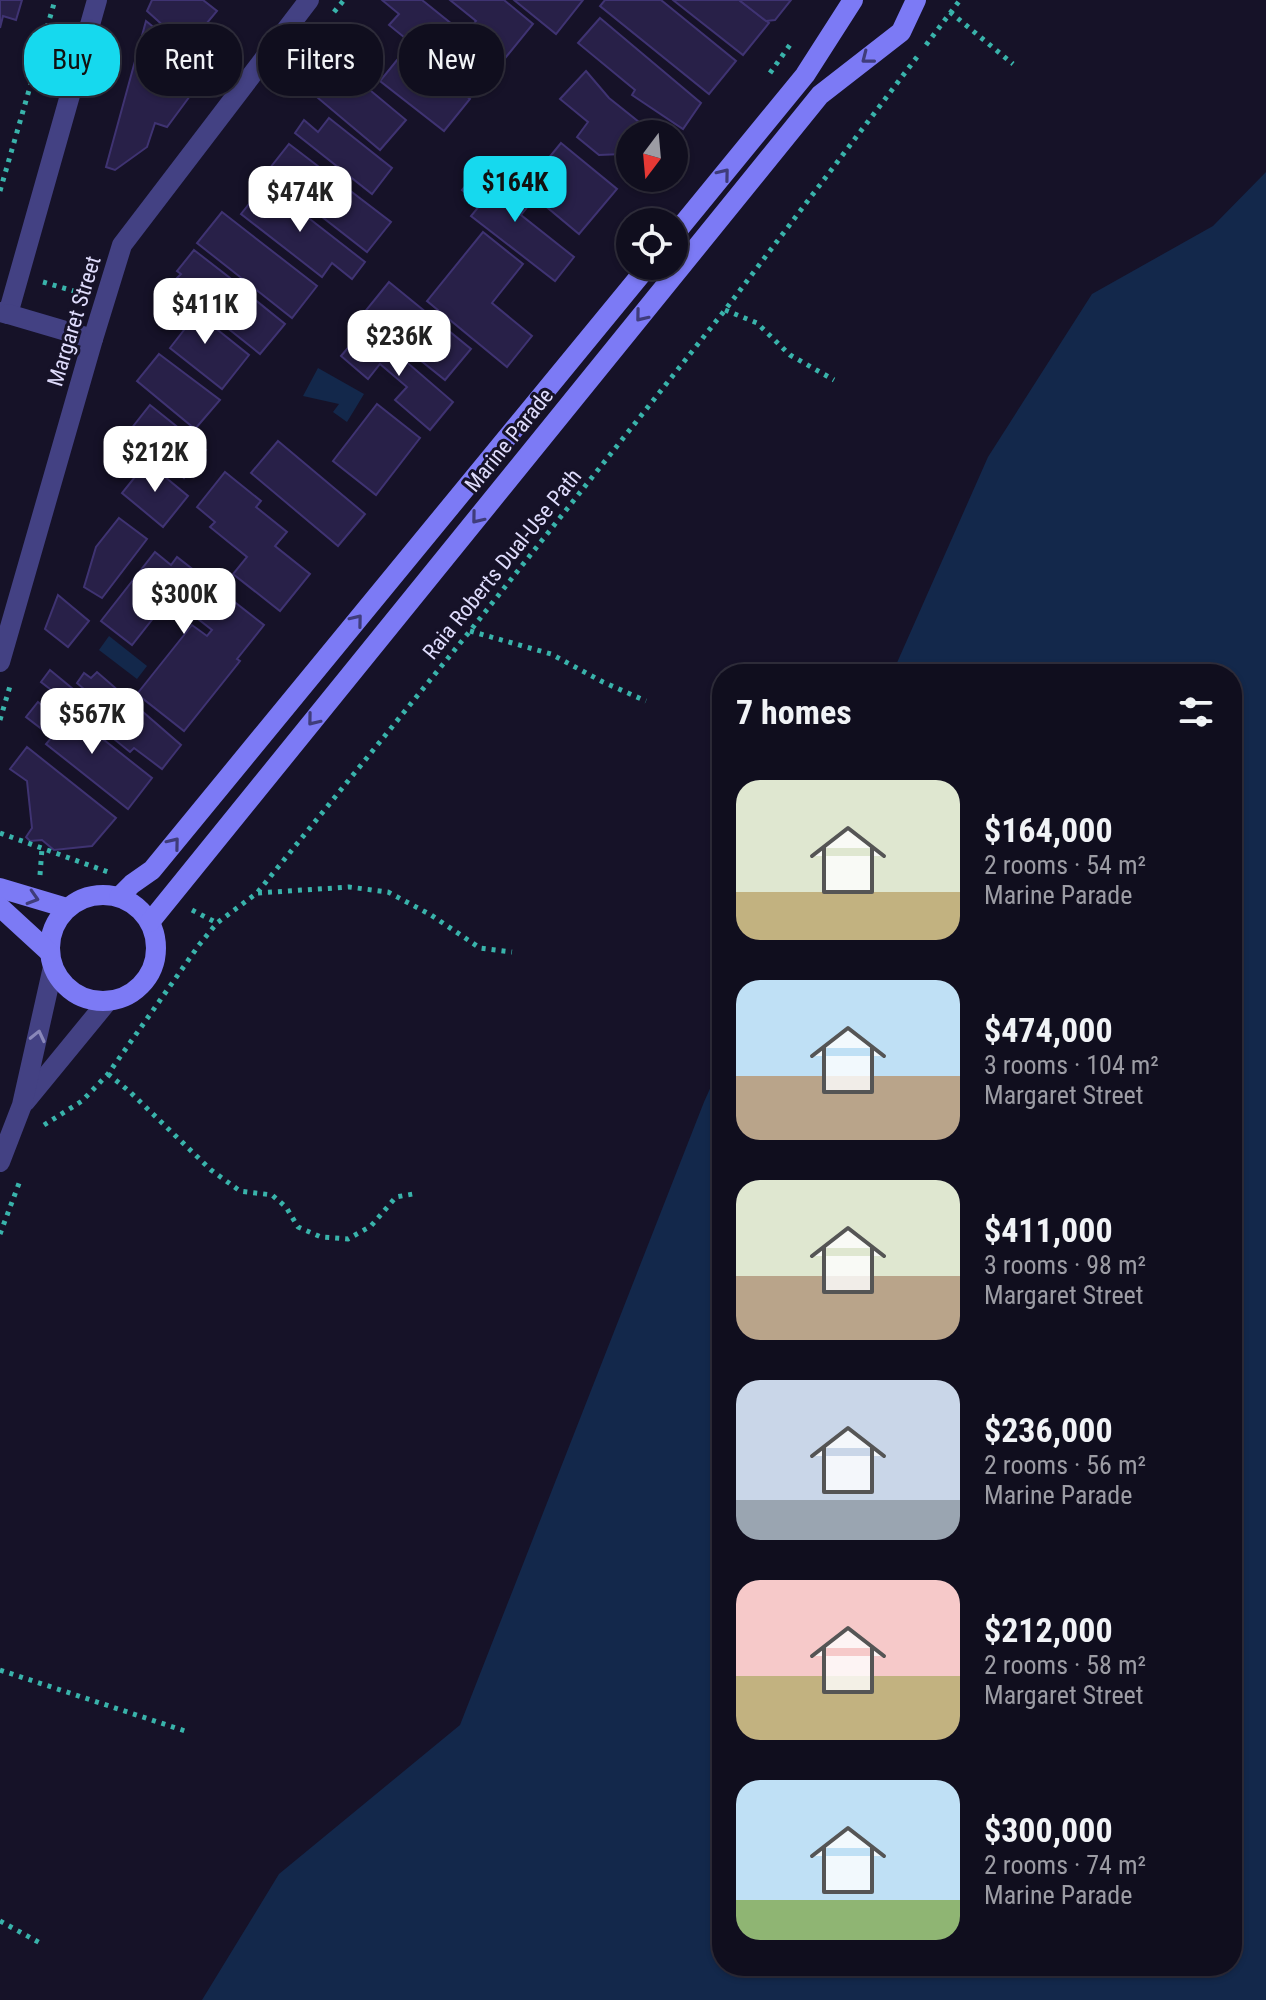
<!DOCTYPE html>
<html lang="en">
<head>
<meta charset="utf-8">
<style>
  body { margin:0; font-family:"Roboto Condensed",sans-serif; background:#1e1c2b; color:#f1f3f6; height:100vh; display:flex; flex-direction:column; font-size:30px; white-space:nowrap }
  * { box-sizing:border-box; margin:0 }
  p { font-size:26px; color:#9c9ca4 }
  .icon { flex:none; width:44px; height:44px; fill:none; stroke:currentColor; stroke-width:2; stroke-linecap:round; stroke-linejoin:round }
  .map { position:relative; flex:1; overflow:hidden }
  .details { position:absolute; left:712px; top:664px; width:530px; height:1312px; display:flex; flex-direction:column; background:#100e1e; border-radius:32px; box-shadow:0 2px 6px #0004,0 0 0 2px #302e3c }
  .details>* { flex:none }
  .top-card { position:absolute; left:24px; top:24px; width:568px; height:72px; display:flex; gap:16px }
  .needle { width:52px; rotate:196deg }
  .controls { position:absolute; left:616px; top:120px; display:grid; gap:16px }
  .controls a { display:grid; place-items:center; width:72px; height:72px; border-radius:50%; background:#100e1e; box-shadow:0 2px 6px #0004,0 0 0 2px #302e3c; font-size:40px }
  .price { position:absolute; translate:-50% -68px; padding:0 18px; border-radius:16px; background:#fff; color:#222; font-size:26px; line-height:52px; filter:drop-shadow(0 2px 4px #0008) }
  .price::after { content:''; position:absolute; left:50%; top:48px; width:24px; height:18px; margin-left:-12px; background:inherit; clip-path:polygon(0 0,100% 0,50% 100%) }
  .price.on { background:#16d9ee; color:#111 }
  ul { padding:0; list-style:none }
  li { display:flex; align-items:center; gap:24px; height:200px; padding:0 24px }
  li span { display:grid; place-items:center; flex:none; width:224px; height:160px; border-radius:24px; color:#555 }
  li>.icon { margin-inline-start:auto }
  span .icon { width:96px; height:96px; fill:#fffc; stroke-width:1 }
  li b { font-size:34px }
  h2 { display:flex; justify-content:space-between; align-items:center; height:96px; padding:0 24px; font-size:34px }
  .tag { padding:0 28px; border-radius:32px; background:#100e1e; box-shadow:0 2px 6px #0004,0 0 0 2px #302e3c; font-size:28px; line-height:72px }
  .tag.on { background:#16d9ee; color:#111 }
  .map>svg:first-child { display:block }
</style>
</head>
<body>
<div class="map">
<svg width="1266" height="2000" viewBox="0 0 1266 2000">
  <rect width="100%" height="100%" fill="#161228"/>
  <g fill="#13284b">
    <path d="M1266,172V2000H202L279,1874L460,1725L704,1102L722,1062V1966H1232V674H892L988,457L1092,294L1213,226Z"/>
    <path d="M318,368L364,394L347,422L333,412L339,404L303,396Z"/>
    <path d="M109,636L147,666L137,679L99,650Z"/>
  </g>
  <g fill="#282048" stroke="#3f3372" stroke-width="2">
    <path d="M0,0H22L16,20L3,16L0,28Z"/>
    <path d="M152,0H203L217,11L187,47L147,11Z"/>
    <path d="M382,0H422L473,41L465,52L490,72L473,93L389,25L399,14Z"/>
    <path d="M450,0H504L533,24L506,57L470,28L476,21Z"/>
    <path d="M514,0H583L556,34Z"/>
    <path d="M605,0H661L736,61L709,94L600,6Z"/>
    <path d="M673,0H739L769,23L743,55Z"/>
    <path d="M739,0H791L775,20L766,21Z"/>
    <path d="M600,18L701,103L683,129L632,95L635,90L578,43Z"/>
    <path d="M146,21L195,61L178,85L190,96L167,127L155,123L147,147L115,170L106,167Z"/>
    <path d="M406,49L470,99L444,131L380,81Z"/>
    <path d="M347,71L406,120L380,150L318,98L330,85L333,88Z"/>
    <path d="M586,71L609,98L654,134H630V159L623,154L599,155L577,137L588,122L560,99Z"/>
    <path d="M329,118L392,168L372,194L295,133L304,120L318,132Z"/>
    <path d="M561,143L617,189L579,234L524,188Z"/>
    <path d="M289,144L391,222L367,252L266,173Z"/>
    <path d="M481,167L529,205L521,215L574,257L555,281L471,216L481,204L462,190Z"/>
    <path d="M265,184L365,262L352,279L332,263L322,277L241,214Z"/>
    <path d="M222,212L317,286L292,318L197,243Z"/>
    <path d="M483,232L523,264L492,303L532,336L507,367L427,301Z"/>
    <path d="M194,250L230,278L226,283L239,294L243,290L285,324L260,354L225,326L228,322L214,311L208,319L192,305L195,301L180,290L184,284L177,278L181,274L177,271Z"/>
    <path d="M389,282L471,349L445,380L363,314Z"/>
    <path d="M179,299L249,355L222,389L170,348L184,330L165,316Z"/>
    <path d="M366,327L453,402L430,430L395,400L407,387L380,364L368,379L341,356Z"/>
    <path d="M159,354L220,400L195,429L137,381Z"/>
    <path d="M377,404L420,438L376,495L333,461Z"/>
    <path d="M150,405L206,450L184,478L127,434Z"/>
    <path d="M278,441L365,514L338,546L251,473Z"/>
    <path d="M147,462L188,496L163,527L122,493Z"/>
    <path d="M225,472L261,501L256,507L287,532L275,546L310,574L280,611L233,574L247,557L210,527L215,522L197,507Z"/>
    <path d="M119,518L147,539L102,598L84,587L96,547Z"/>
    <path d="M155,552L171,565L177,557L264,625L237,659L240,661L184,731L137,694L192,625L207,636L212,630L170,597L132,645L101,621Z"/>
    <path d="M58,595L89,621L68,647L45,629Z"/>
    <path d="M50,670L73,689L69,695L75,699L84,689L77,683L84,673L91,678L97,672L181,745L162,769L134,748L130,752L109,735L112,732L80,707L77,710L41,682Z"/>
    <path d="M38,702L63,722L70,713L152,778L128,809L46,744L52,737L26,717Z"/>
    <path d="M27,747L116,818L92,846L54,850L42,840L30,841L26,837L32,828L27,781L10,769Z"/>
  </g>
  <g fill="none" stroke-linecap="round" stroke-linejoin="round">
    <g stroke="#39b3ab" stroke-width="5" stroke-dasharray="4 6" stroke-linecap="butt">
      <path d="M334,12L344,0"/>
      <path d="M950,12L1013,64"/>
      <path d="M926,45L960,0"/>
      <path d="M770,73L792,42"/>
      <path d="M0,191L55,0"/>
      <path d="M43,282L84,294"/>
      <path d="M725,310L757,323L790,355L834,380"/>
      <path d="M470,631L551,654L603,682L646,701"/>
      <path d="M0,720L10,686"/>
      <path d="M0,833L108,872"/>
      <path d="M40,875L42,848"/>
      <path d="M258,893L349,887L388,892L431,915L480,948L512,952"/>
      <path d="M192,910L217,923"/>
      <path d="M108,1074L129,1091L211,1170L240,1191L272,1195L286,1207L298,1227L321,1237L348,1239L371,1226L396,1197L413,1194"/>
      <path d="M44,1125L82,1101L108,1074L199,945L217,923L257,893L470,631L725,310L920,53"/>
      <path d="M0,1234L21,1178"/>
      <path d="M0,1670L185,1731"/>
      <path d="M0,1921L42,1944"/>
    </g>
    <g stroke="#434183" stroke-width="20">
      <path d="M0,312L8,314L97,0"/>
      <path d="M8,314L93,339"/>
      <path d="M0,662L93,339L122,245L309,0"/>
      <path d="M25,1102L107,1002"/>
      <path d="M0,1162L22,1105L53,967"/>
    </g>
    <g stroke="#7c7af5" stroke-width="20">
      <path d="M674,235L805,75L853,0"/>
      <path d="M0,888L67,908"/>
      <circle cx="103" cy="948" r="53"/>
      <path d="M119,897L132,884L152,870L648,266"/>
      <path d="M0,907L49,952"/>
      <path d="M150,922L820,95L901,32L916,0"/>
    </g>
  </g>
  <defs><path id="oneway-chevron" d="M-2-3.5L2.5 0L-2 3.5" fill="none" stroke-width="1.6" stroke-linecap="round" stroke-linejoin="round" transform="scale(2)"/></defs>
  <g stroke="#3f3c7a">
    <use href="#oneway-chevron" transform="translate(867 58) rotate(142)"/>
    <use href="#oneway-chevron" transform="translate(724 174) rotate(-51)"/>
    <use href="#oneway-chevron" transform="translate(641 316) rotate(129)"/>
    <use href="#oneway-chevron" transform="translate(477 518) rotate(129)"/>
    <use href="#oneway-chevron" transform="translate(357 620) rotate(-51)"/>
    <use href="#oneway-chevron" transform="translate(313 720) rotate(129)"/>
    <use href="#oneway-chevron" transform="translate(174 843) rotate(-51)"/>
    <use href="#oneway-chevron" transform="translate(33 898) rotate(17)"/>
  </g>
  <use stroke="#8987b9" href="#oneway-chevron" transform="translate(38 1036) rotate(-77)"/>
  <g text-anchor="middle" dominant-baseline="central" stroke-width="6" stroke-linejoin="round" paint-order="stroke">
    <g font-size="22" fill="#dfdcfc" stroke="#161228">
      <text transform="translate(74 321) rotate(-73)">Margaret Street</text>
      <text transform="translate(509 440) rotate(-51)">Marine Parade</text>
      <text transform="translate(502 564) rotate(-51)">Raia Roberts Dual-Use Path</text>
    </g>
  </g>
</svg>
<div class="controls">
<a><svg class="needle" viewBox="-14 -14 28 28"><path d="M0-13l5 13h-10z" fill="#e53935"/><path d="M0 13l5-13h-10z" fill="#9c9ca4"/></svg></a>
<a><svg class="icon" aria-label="locate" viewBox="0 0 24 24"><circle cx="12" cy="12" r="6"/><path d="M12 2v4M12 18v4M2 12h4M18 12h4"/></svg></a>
</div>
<b class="price on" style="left:515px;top:224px">$164K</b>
<b class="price" style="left:300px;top:234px">$474K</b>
<b class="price" style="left:205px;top:346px">$411K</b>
<b class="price" style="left:399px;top:378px">$236K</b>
<b class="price" style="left:155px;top:494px">$212K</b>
<b class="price" style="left:184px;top:636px">$300K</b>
<b class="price" style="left:92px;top:756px">$567K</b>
<div class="top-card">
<a class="tag on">Buy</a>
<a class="tag">Rent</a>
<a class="tag">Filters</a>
<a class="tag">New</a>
</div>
<section class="details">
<h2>7 homes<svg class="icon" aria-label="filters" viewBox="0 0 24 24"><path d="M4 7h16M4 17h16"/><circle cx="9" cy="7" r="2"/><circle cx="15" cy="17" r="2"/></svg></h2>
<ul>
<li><span style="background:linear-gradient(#dfe7d0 70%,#c2b280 0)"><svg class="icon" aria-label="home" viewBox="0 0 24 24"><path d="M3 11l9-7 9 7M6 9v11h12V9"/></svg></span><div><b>$164,000</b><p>2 rooms · 54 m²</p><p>Marine Parade</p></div></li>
<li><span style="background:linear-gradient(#bfe0f5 60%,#b9a48a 0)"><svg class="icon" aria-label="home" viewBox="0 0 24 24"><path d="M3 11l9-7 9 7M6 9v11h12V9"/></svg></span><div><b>$474,000</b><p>3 rooms · 104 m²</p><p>Margaret Street</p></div></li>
<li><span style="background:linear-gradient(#dfe7d0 60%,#b9a48a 0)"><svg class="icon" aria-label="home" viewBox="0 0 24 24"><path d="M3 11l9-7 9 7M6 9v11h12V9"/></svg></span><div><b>$411,000</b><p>3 rooms · 98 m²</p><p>Margaret Street</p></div></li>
<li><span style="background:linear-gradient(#c9d6e8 75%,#9aa5b1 0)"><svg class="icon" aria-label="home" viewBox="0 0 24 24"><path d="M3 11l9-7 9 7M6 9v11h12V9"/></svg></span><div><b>$236,000</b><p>2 rooms · 56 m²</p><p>Marine Parade</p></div></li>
<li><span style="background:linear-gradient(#f6c9c9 60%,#c2b280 0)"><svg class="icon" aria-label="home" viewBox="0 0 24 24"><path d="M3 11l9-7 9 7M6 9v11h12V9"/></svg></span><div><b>$212,000</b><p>2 rooms · 58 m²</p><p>Margaret Street</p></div></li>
<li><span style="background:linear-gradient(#bfe0f5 75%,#8fb573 0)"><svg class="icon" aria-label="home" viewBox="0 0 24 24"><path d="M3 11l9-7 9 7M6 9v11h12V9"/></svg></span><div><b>$300,000</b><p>2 rooms · 74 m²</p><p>Marine Parade</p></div></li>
</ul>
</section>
</div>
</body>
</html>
